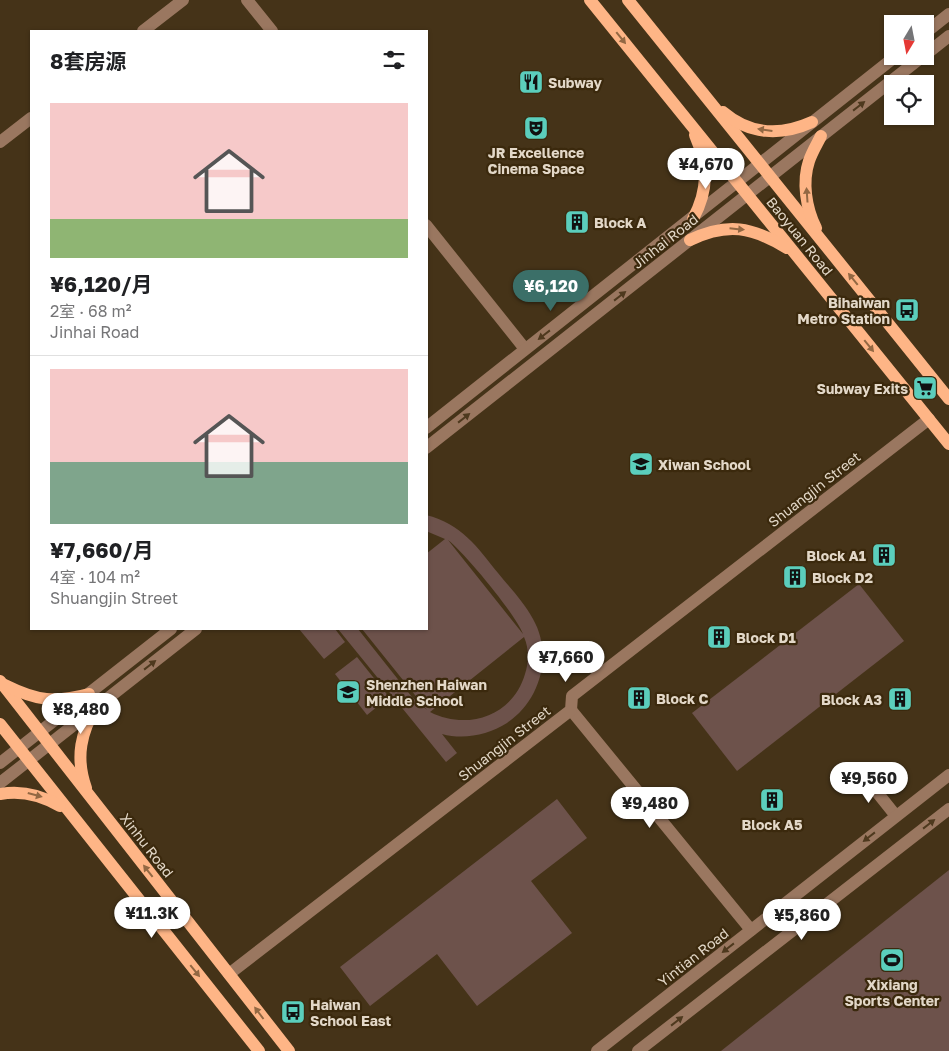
<!DOCTYPE html>
<html lang="zh">
<head>
<meta charset="utf-8">
<style>
  body { margin:0; font-family:"Golos Text","Noto Sans SC",sans-serif; background:#f2f2f2; color:#202124; height:100vh; display:flex; flex-direction:column; font-size:19px; white-space:nowrap }
  * { box-sizing:border-box; margin:0 }
  p { font-size:16px; color:#757577 }
  .icon { flex:none; width:28px; height:28px; fill:none; stroke:currentColor; stroke-width:2; stroke-linecap:round; stroke-linejoin:round }
  .map { position:relative; flex:1; overflow:hidden }
  .drawer { position:absolute; left:30px; top:30px; width:398px; height:600px; display:flex; flex-direction:column; background:#fff; border-radius:0px; box-shadow:0 1px 4px #0004 }
  .drawer>* { flex:none }
  .needle { width:32px; rotate:190deg }
  .tools { position:absolute; left:884px; top:15px; display:grid; gap:10px }
  .tools a { display:grid; place-items:center; width:50px; height:50px; border-radius:0px; background:#fff; box-shadow:0 1px 4px #0004; font-size:25px }
  .price { position:absolute; translate:-50% -42px; padding:0 11px; border-radius:18px; background:#fff; color:#222; font-size:16px; line-height:32px; filter:drop-shadow(0 1px 2px #0008) }
  .price::after { content:''; position:absolute; left:50%; top:30px; width:15px; height:11px; margin-left:-8px; background:inherit; clip-path:polygon(0 0,100% 0,50% 100%) }
  .price.active { background:#3b6f68; color:#fff }
  ul { padding:0; list-style:none }
  li { display:grid; align-content:center; gap:10px; height:265px; padding:0 20px }
  li+li { border-top:1px solid #e0e0e0 }
  li span { display:grid; place-items:center; height:155px; border-radius:0px; color:#555 }
  li>.icon { margin-inline-start:auto }
  span .icon { width:90px; height:90px; fill:#fffc; stroke-width:1 }
  li b { font-size:21px }
  h2 { display:flex; justify-content:space-between; align-items:center; height:60px; padding:0 20px; font-size:21px }
  .map>svg:first-child { display:block }
</style>
</head>
<body>
<div class="map">
<svg width="949" height="1051" viewBox="0 0 949 1051">
  <rect width="100%" height="100%" fill="#453318"/>
  <g fill="#6d524b" fill-rule="evenodd">
    <path d="M426,515C462,524 477,547 498,573C510,588 524,602 533,619C553,654 541,700 507,723C488,735 464,740 442,734L457,753L446,762L338,629H358L412,697L427,710L362,629H426V554L445,539L426,531ZM448,540C465,553 516,615 523,634ZM524,637C529,648 529,662 525,674C513,716 467,731 430,712Z"/>
    <path d="M859,584L904,641L737,771L692,713Z"/>
    <path d="M299,629H335L345,642L324,659Z"/>
    <path d="M357,657L389,697L367,715L335,674Z"/>
    <path d="M557,799L587,838L531,881L572,933L477,1006L437,954L370,1006L340,967Z"/>
    <path d="M949,870V1051H721Z"/>
  </g>
  <g fill="none" stroke-linecap="round" stroke-linejoin="round">
    <g stroke="#9a7760" stroke-width="12">
      <path d="M247,0L272,31"/>
      <path d="M143,31L183,0"/>
      <path d="M925,33L949,14"/>
      <path d="M925,55L949,36"/>
      <path d="M0,142L31,118"/>
      <path d="M426,225L525,349"/>
      <path d="M426,428L896,56"/>
      <path d="M426,448L923,56"/>
      <path d="M571,710L751,930"/>
      <path d="M0,763L171,629"/>
      <path d="M864,776L896,816"/>
      <path d="M0,783L196,629"/>
      <path d="M229,974L571,710L572,696L929,419"/>
      <path d="M597,1051L949,775"/>
      <path d="M638,1051L949,809"/>
    </g>
    <g stroke="#feb586" stroke-width="12">
      <path d="M590,0L949,444"/>
      <path d="M628,0L949,399"/>
      <path d="M723,112C750,135 781,136 812,122"/>
      <path d="M693,219C709,189 708,165 695,135"/>
      <path d="M816,228C806,208 802,182 809,161C812,152 817,144 821,136"/>
      <path d="M690,240C728,222 752,227 787,248"/>
      <path d="M0,681L289,1051"/>
      <path d="M5,685C37,701 55,703 89,694"/>
      <path d="M0,724L259,1051"/>
      <path d="M86,788C75,757 81,732 97,705"/>
      <path d="M0,794C22,790 41,795 60,806"/>
    </g>
  </g>
  <defs><path id="oneway-solid" d="M-6-.8H1V-3.2L6.5 0L1 3.2V.8H-6Z" transform="scale(1.25)"/></defs>
  <g fill="#936843">
    <use href="#oneway-solid" transform="translate(621 38) rotate(51)"/>
    <use href="#oneway-solid" transform="translate(765 130) rotate(-172)"/>
    <use href="#oneway-solid" transform="translate(807 195) rotate(-94)"/>
    <use href="#oneway-solid" transform="translate(737 229) rotate(6)"/>
    <use href="#oneway-solid" transform="translate(853 279) rotate(-129)"/>
    <use href="#oneway-solid" transform="translate(869 346) rotate(51)"/>
    <use href="#oneway-solid" transform="translate(35 795) rotate(15)"/>
    <use href="#oneway-solid" transform="translate(148 871) rotate(-128)"/>
    <use href="#oneway-solid" transform="translate(195 971) rotate(51)"/>
    <use href="#oneway-solid" transform="translate(259 1013) rotate(-127)"/>
  </g>
  <g fill="#4e391e">
    <use href="#oneway-solid" transform="translate(859 106) rotate(-38)"/>
    <use href="#oneway-solid" transform="translate(620 296) rotate(-38)"/>
    <use href="#oneway-solid" transform="translate(544 335) rotate(142)"/>
    <use href="#oneway-solid" transform="translate(464 418) rotate(-38)"/>
    <use href="#oneway-solid" transform="translate(150 665) rotate(-38)"/>
    <use href="#oneway-solid" transform="translate(929 824) rotate(-38)"/>
    <use href="#oneway-solid" transform="translate(869 837) rotate(142)"/>
    <use href="#oneway-solid" transform="translate(728 948) rotate(142)"/>
    <use href="#oneway-solid" transform="translate(677 1021) rotate(-38)"/>
  </g>
  <defs>
    <symbol id="restaurant-square" viewBox="-11 -11 22 22"><rect x="-9" y="-9" width="18" height="18" rx="4" fill="#5bcebc" stroke="#3b290d"/><path d="M-5-6h1v4h1v-4h1v4h1v-4h1v5L-1.5 .5V6h-2V.5L-5-1ZM5-6V6H3V1.5H1.5Q1.5-4 5-6Z" fill="#111"/></symbol>
    <symbol id="theatre-square" viewBox="-11 -11 22 22"><rect x="-9" y="-9" width="18" height="18" rx="4" fill="#5bcebc" stroke="#3b290d"/><path d="M-5-5.5Q0-4 5-5.5V0Q5 5 0 6Q-5 5-5 0ZM-3.3-2.5H-1v1.5H-3.3ZM1-2.5H3.3v1.5H1ZM-2.8 1Q0 5.5 2.8 1Z" fill="#111"/></symbol>
    <symbol id="building-square" viewBox="-11 -11 22 22"><rect x="-9" y="-9" width="18" height="18" rx="4" fill="#5bcebc" stroke="#3b290d"/><path d="M-4-6H4V6H1V3H-1V6H-4ZM-2.5-4.3h1.7v1.8h-1.7ZM.8-4.3h1.7v1.8H.8ZM-2.5-1h1.7V.8h-1.7ZM.8-1h1.7V.8H.8Z" fill="#111"/></symbol>
    <symbol id="bus-square" viewBox="-11 -11 22 22"><rect x="-9" y="-9" width="18" height="18" rx="4" fill="#5bcebc" stroke="#3b290d"/><path d="M-5-6H5V4H4V6H2V4H-2V6H-4V4H-5ZM-3.5-4V0h7V-4ZM-3.5 1.2v1.5H-2V1.2ZM2 1.2v1.5H3.5V1.2Z" fill="#111"/></symbol>
    <symbol id="supermarket-square" viewBox="-11 -11 22 22"><rect x="-9" y="-9" width="18" height="18" rx="4" fill="#5bcebc" stroke="#3b290d"/><path d="M-6-5.5h2.5l.6 2H6L4.5 2H-2.5L-4.4-4H-6ZM-1.5 3.2a1.3 1.3 0 1 0 .1 0ZM3 3.2a1.3 1.3 0 1 0 .1 0Z" fill="#111"/></symbol>
    <symbol id="school-square" viewBox="-11 -11 22 22"><rect x="-9" y="-9" width="18" height="18" rx="4" fill="#5bcebc" stroke="#3b290d"/><path d="M0-5L7-2L0 1L-7-2ZM-4 1L0 2.5L4 1V4Q0 6-4 4Z" fill="#111"/></symbol>
    <symbol id="stadium-square" viewBox="-11 -11 22 22"><rect x="-9" y="-9" width="18" height="18" rx="4" fill="#5bcebc" stroke="#3b290d"/><path d="M0-5a6.5 5 0 1 0 0 10a6.5 5 0 1 0 0-10ZM-3.5-1.8h7v3.6h-7Z" fill="#111"/></symbol>
  </defs>
  <g fill-rule="evenodd">
    <use href="#restaurant-square" x="517" y="68" width="28" height="28"/>
    <use href="#theatre-square" x="522" y="114" width="28" height="28"/>
    <use href="#building-square" x="563" y="208" width="28" height="28"/>
    <use href="#bus-square" x="893" y="296" width="28" height="28"/>
    <use href="#supermarket-square" x="911" y="374" width="28" height="28"/>
    <use href="#school-square" x="627" y="450" width="28" height="28"/>
    <use href="#building-square" x="870" y="541" width="28" height="28"/>
    <use href="#building-square" x="781" y="563" width="28" height="28"/>
    <use href="#building-square" x="705" y="623" width="28" height="28"/>
    <use href="#school-square" x="334" y="678" width="28" height="28"/>
    <use href="#building-square" x="625" y="684" width="28" height="28"/>
    <use href="#building-square" x="886" y="685" width="28" height="28"/>
    <use href="#building-square" x="758" y="786" width="28" height="28"/>
    <use href="#stadium-square" x="878" y="946" width="28" height="28"/>
    <use href="#bus-square" x="279" y="998" width="28" height="28"/>
  </g>
  <g text-anchor="middle" dominant-baseline="central" stroke-width="4.5" stroke-linejoin="round" paint-order="stroke">
    <g font-size="14" font-weight="bold" fill="#e3d8c8" stroke="#3b290d" text-anchor="start">
      <text x="548" y="82">Subway</text>
      <text x="536" y="152" text-anchor="middle">JR Excellence<tspan x="536" dy="16">Cinema Space</tspan></text>
      <text x="594" y="222">Block A</text>
      <text x="890" y="302" text-anchor="end">Bihaiwan<tspan x="890" dy="16">Metro Station</tspan></text>
      <text x="908" y="388" text-anchor="end">Subway Exits</text>
      <text x="658" y="464">Xiwan School</text>
      <text x="866" y="555" text-anchor="end">Block A1</text>
      <text x="812" y="577">Block D2</text>
      <text x="736" y="637">Block D1</text>
      <text x="366" y="684">Shenzhen Haiwan<tspan x="366" dy="16">Middle School</tspan></text>
      <text x="656" y="698">Block C</text>
      <text x="882" y="699" text-anchor="end">Block A3</text>
      <text x="772" y="824" text-anchor="middle">Block A5</text>
      <text x="892" y="984" text-anchor="middle">Xixiang<tspan x="892" dy="16">Sports Center</tspan></text>
      <text x="310" y="1004">Haiwan<tspan x="310" dy="16">School East</tspan></text>
    </g>
    <g font-size="14" fill="#e3d8c8" stroke="#3b290d">
      <text transform="translate(800 236) rotate(51)">Baoyuan Road</text>
      <text transform="translate(665 241) rotate(-38)">Jinhai Road</text>
      <text transform="translate(814 489) rotate(-38)">Shuangjin Street</text>
      <text transform="translate(504 743) rotate(-38)">Shuangjin Street</text>
      <text transform="translate(147 845) rotate(52)">Xinhu Road</text>
      <text transform="translate(693 957) rotate(-38)">Yintian Road</text>
    </g>
  </g>
</svg>
<div class="tools">
<a><svg class="needle" viewBox="-14 -14 28 28"><path d="M0-13l5 13h-10z" fill="#e53935"/><path d="M0 13l5-13h-10z" fill="#757577"/></svg></a>
<a><svg class="icon" aria-label="locate" viewBox="0 0 24 24"><circle cx="12" cy="12" r="6"/><path d="M12 2v4M12 18v4M2 12h4M18 12h4"/></svg></a>
</div>
<b class="price" style="left:706px;top:190px">¥4,670</b>
<b class="price active" style="left:551px;top:312px">¥6,120</b>
<b class="price" style="left:566px;top:683px">¥7,660</b>
<b class="price" style="left:81px;top:735px">¥8,480</b>
<b class="price" style="left:869px;top:804px">¥9,560</b>
<b class="price" style="left:650px;top:829px">¥9,480</b>
<b class="price" style="left:152px;top:939px">¥11.3K</b>
<b class="price" style="left:802px;top:941px">¥5,860</b>
<section class="drawer">
<h2>8套房源<svg class="icon" aria-label="filters" viewBox="0 0 24 24"><path d="M4 7h16M4 17h16"/><circle cx="9" cy="7" r="2"/><circle cx="15" cy="17" r="2"/></svg></h2>
<ul>
<li><span style="background:linear-gradient(#f6c9c9 75%,#8fb573 0)"><svg class="icon" aria-label="home" viewBox="0 0 24 24"><path d="M3 11l9-7 9 7M6 9v11h12V9"/></svg></span><div><b>¥6,120/月</b><p>2室 · 68 m²</p><p>Jinhai Road</p></div></li>
<li><span style="background:linear-gradient(#f6c9c9 60%,#7fa58c 0)"><svg class="icon" aria-label="home" viewBox="0 0 24 24"><path d="M3 11l9-7 9 7M6 9v11h12V9"/></svg></span><div><b>¥7,660/月</b><p>4室 · 104 m²</p><p>Shuangjin Street</p></div></li>
</ul>
</section>
</div>
</body>
</html>
